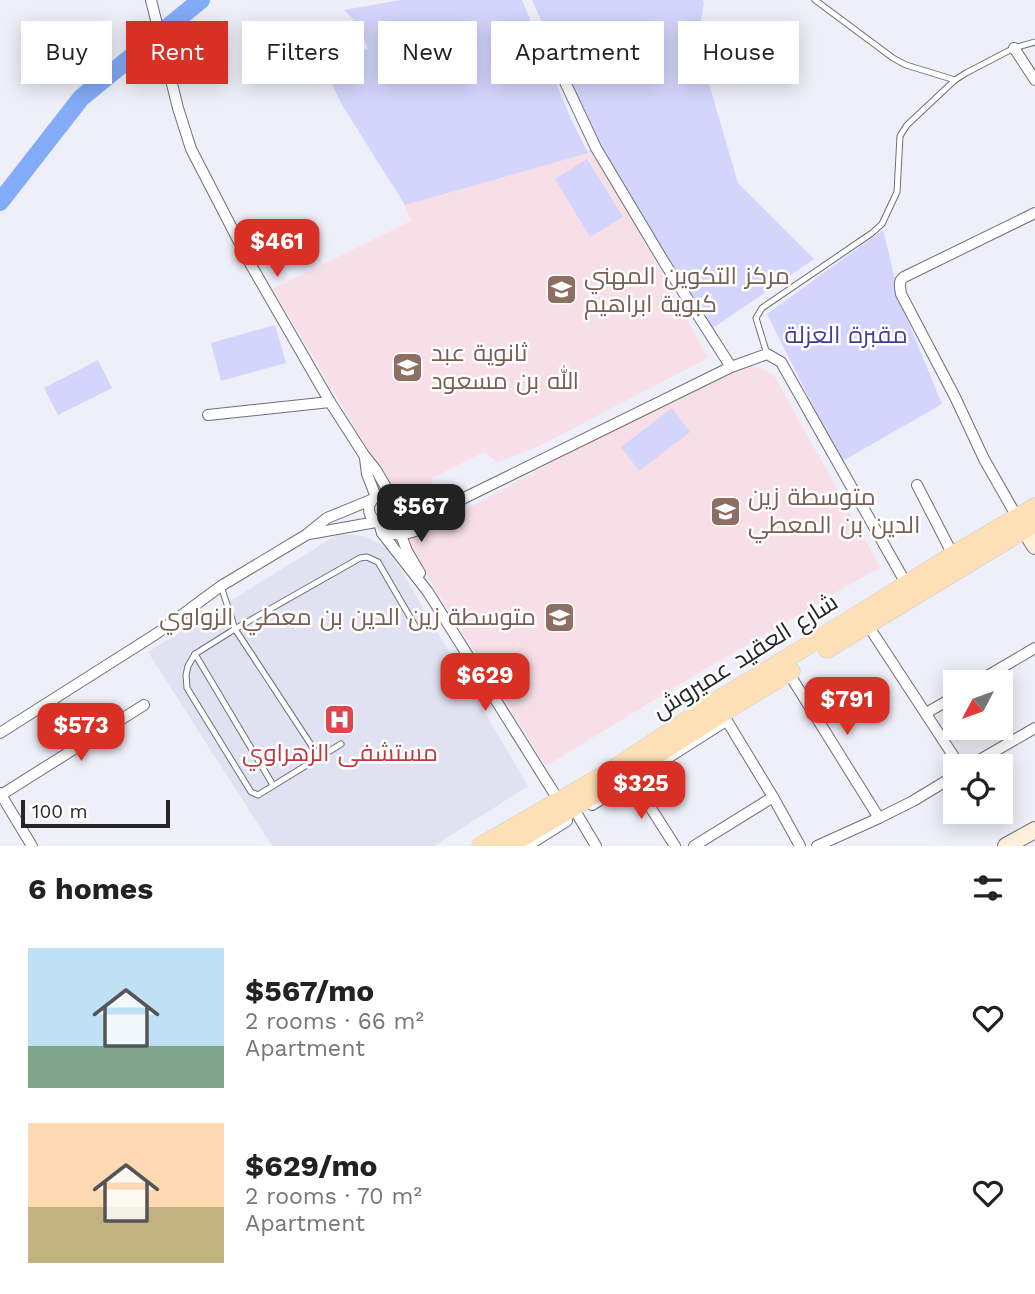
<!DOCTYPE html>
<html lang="en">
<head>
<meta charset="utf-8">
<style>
  body { margin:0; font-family:"Work Sans",Cairo,sans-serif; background:#f2f2f2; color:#222; height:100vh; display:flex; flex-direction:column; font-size:26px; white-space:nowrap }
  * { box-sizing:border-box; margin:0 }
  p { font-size:23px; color:#767676 }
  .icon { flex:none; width:38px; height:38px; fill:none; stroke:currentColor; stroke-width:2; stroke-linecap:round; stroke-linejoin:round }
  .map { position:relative; height:846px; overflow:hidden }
  .drawer { display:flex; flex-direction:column; background:#fff; flex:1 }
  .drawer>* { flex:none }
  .hud { position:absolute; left:21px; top:21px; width:994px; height:63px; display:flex; gap:14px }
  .needle { width:46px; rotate:229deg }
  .buttons { position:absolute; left:943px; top:670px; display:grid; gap:14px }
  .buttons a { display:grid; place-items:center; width:70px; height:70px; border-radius:0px; background:#fff; box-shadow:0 4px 18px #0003; font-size:35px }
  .scale { position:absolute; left:21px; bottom:18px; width:149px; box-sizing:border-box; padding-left:7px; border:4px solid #252528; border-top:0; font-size:19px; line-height:24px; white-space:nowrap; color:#252528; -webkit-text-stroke:5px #fff; paint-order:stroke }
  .price { position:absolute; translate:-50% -60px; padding:0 16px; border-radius:14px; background:#d93025; color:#fff; font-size:23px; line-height:46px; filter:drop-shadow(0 2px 4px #0008) }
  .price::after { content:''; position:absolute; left:50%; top:42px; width:21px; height:16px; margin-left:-10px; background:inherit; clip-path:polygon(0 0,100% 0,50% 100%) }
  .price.active { background:#222; color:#fff }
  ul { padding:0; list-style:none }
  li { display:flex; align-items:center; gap:21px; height:175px; padding:0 28px }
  li span { display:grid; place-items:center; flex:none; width:196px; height:140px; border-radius:0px; color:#555 }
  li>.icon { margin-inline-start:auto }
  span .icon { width:84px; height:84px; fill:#fffc; stroke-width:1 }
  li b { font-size:30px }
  h2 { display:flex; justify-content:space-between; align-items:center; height:84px; padding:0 28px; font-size:30px }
  .chip { padding:0 24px; border-radius:0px; background:#fff; box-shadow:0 4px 18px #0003; font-size:24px; line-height:63px }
  .chip.active { background:#d93025; color:#fff }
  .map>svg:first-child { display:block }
</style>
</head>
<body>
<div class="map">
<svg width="1035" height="846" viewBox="0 0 1035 846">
  <rect width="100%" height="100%" fill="#eeeff8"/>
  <path fill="#e0e2f2" d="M338,534L364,536L388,548L528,786L434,846H272L148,652Z"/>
  <g fill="#f7dee7">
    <path d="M594,149L708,358L541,445L498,462L484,452L432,478L435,496L405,512L273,289L411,221L405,205Z"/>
    <path d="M752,366L763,369L775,377L880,567L700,672L546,766L406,542L568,454L727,373L741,367Z"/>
  </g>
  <g fill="#d3d5fc">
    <path d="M401,0H522L571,119L588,153L405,205L342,105L321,61L368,49C363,32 357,22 344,10Z"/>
    <path d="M532,0H703L704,3L697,43L738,183L814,259L710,330L602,150L571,87Z"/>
    <path d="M587,159L623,217L590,237L555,179Z"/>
    <path d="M883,230L902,307L942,404L841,462L767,314Z"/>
    <path d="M275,325L286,363L221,381L211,343Z"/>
    <path d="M98,360L112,388L58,415L44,388Z"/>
    <path d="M672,408L690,432L639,471L621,447Z"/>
  </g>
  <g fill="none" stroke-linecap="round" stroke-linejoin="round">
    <path stroke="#83abf7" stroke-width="18" d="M0,202L81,98L201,0"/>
    <defs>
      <g id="lane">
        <path d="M815,0L893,58L906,65L955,80"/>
        <path d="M767,354L756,318L762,308L872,233L882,224L897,192L900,136L907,125L955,80L966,73L1014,48L1035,42"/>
        <path d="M221,586L235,629L319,757"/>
        <path d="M195,654L273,785"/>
        <path d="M341,744L258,795L251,792L187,688L186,675L188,666L195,654L235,629L360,558L367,557L378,562L417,629"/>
      </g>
      <g id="street">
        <path d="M151,0L178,108L191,149L251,265L330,402L364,455L376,470L394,501"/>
        <path d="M541,31L596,148L664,262L731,367"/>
        <path d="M1014,48L1035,80"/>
        <path d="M208,415L330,402"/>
        <path d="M365,458L367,474L376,497"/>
        <path d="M917,485L953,555"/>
        <circle cx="383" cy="509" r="14"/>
        <path d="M397,506L402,528L401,535L407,551L420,573"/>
        <path d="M400,516L433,512L460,500L731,367L767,354L781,362L908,587"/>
        <path d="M1017,517L984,459L955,397L901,294C900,287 898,281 904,277L1035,213"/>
        <path d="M379,523L382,533L428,592L559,801L577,814L596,846"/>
        <path d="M382,533C412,538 424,528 447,511"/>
        <path d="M309,534L376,522"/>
        <path d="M867,624L960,766"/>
        <path d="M788,672L879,818"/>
        <path d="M977,682L1035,648"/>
        <path d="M926,713L956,696"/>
        <path d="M724,716L773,797L800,846"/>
        <path d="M0,733L156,634L221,586L306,535L327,518L371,500"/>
        <path d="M969,766L1035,728"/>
        <path d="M652,768L726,721"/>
        <path d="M633,780L675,846"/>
        <path d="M0,793L32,846"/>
        <path d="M1,795L144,705"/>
        <path d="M592,805L632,781"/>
        <path d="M527,846L567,821"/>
        <path d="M694,846L773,797"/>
        <path d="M817,846L879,818L913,801L956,775"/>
      </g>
      <g id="secondary">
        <path d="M1019,520L1035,546"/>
        <path d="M1006,846L1035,830"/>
      </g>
      <g id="primary">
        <path d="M827,649L1035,523"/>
        <path d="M619,779L722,713L791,671"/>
        <path d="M481,846L611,771L715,702L869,608L953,555L1035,507"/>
        <path d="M508,846L595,794"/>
      </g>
    </defs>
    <use href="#lane" stroke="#6f6f77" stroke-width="7"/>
    <use href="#street" stroke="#6f6f77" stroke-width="12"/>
    <use href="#secondary" stroke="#6f6f77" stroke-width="18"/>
    <use href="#primary" stroke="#cfcfd0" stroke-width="19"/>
    <use href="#lane" stroke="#fff" stroke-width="5"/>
    <use href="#street" stroke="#fff" stroke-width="10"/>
    <use href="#secondary" stroke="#fff0db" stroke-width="16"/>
    <use href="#primary" stroke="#fee0b6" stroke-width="18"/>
  </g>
  <defs>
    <symbol id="university-square" viewBox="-11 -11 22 22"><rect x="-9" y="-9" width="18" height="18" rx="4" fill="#8d6e63" stroke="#fff"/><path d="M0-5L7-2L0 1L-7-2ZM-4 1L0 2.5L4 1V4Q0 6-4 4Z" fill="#fff"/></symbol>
    <symbol id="school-square" viewBox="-11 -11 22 22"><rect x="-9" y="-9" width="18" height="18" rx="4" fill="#8d6e63" stroke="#fff"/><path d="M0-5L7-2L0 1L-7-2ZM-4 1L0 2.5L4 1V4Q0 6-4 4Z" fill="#fff"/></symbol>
    <symbol id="hospital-square" viewBox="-11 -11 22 22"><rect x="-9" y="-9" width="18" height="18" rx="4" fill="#e0444e" stroke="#fff"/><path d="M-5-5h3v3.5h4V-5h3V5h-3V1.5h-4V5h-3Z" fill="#fff"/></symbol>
  </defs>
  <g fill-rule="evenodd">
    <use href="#university-square" x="544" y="272" width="35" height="35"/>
    <use href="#school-square" x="390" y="350" width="35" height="35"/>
    <use href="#school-square" x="708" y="494" width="35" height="35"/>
    <use href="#school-square" x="542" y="600" width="35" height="35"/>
    <use href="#hospital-square" x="322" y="702" width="35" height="35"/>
  </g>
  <g text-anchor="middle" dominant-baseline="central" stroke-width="5" stroke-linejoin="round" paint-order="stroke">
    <g font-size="24" fill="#785e54" stroke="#fff" text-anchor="start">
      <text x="584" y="276">مركز التكوين المهني<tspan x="584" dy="28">كبوية ابراهيم</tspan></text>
      <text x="431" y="353">ثانوية عبد<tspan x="431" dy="28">الله بن مسعود</tspan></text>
      <text x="748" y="497">متوسطة زين<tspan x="748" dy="28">الدين بن المعطي</tspan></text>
      <text x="536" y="617" text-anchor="end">متوسطة زين الدين بن معطي الزواوي</text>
    </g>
    <g font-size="24" fill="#463c9b" stroke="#fff">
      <text x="846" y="335">مقبرة العزلة</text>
    </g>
    <g font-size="24" fill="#252528" stroke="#fff">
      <text transform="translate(745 656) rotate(-32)">شارع العقيد عميروش</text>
    </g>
    <g font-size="24" fill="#be3a42" stroke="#fff">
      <text x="340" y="753">مستشفى الزهراوي</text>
    </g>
  </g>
</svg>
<div class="buttons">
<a><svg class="needle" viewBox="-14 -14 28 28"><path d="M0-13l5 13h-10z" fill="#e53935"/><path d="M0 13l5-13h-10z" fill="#767676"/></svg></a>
<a><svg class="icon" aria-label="locate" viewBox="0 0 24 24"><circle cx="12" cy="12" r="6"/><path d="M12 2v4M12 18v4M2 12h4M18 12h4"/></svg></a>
</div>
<div class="scale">100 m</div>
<b class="price" style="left:277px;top:279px">$461</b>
<b class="price active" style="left:421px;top:544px">$567</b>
<b class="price" style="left:485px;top:713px">$629</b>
<b class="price" style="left:847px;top:737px">$791</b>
<b class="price" style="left:81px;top:763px">$573</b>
<b class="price" style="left:641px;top:821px">$325</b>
<div class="hud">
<a class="chip">Buy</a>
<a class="chip active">Rent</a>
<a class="chip">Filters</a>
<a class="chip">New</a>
<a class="chip">Apartment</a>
<a class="chip">House</a>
</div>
</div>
<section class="drawer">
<h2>6 homes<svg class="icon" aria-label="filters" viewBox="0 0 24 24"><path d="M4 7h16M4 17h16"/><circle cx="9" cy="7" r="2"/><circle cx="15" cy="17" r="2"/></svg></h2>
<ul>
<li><span style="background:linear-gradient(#bfe0f5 70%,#7fa58c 0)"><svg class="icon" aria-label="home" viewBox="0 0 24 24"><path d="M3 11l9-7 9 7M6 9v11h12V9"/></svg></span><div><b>$567/mo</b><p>2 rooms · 66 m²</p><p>Apartment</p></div><svg class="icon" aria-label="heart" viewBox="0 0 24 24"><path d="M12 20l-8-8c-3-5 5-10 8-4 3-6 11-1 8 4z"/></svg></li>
<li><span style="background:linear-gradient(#ffd9b3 60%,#c2b280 0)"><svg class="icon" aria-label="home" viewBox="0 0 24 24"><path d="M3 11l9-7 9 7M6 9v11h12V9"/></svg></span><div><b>$629/mo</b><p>2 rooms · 70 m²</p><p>Apartment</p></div><svg class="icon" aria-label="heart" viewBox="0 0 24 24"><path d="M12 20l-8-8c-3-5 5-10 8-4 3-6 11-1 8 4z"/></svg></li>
</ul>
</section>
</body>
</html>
